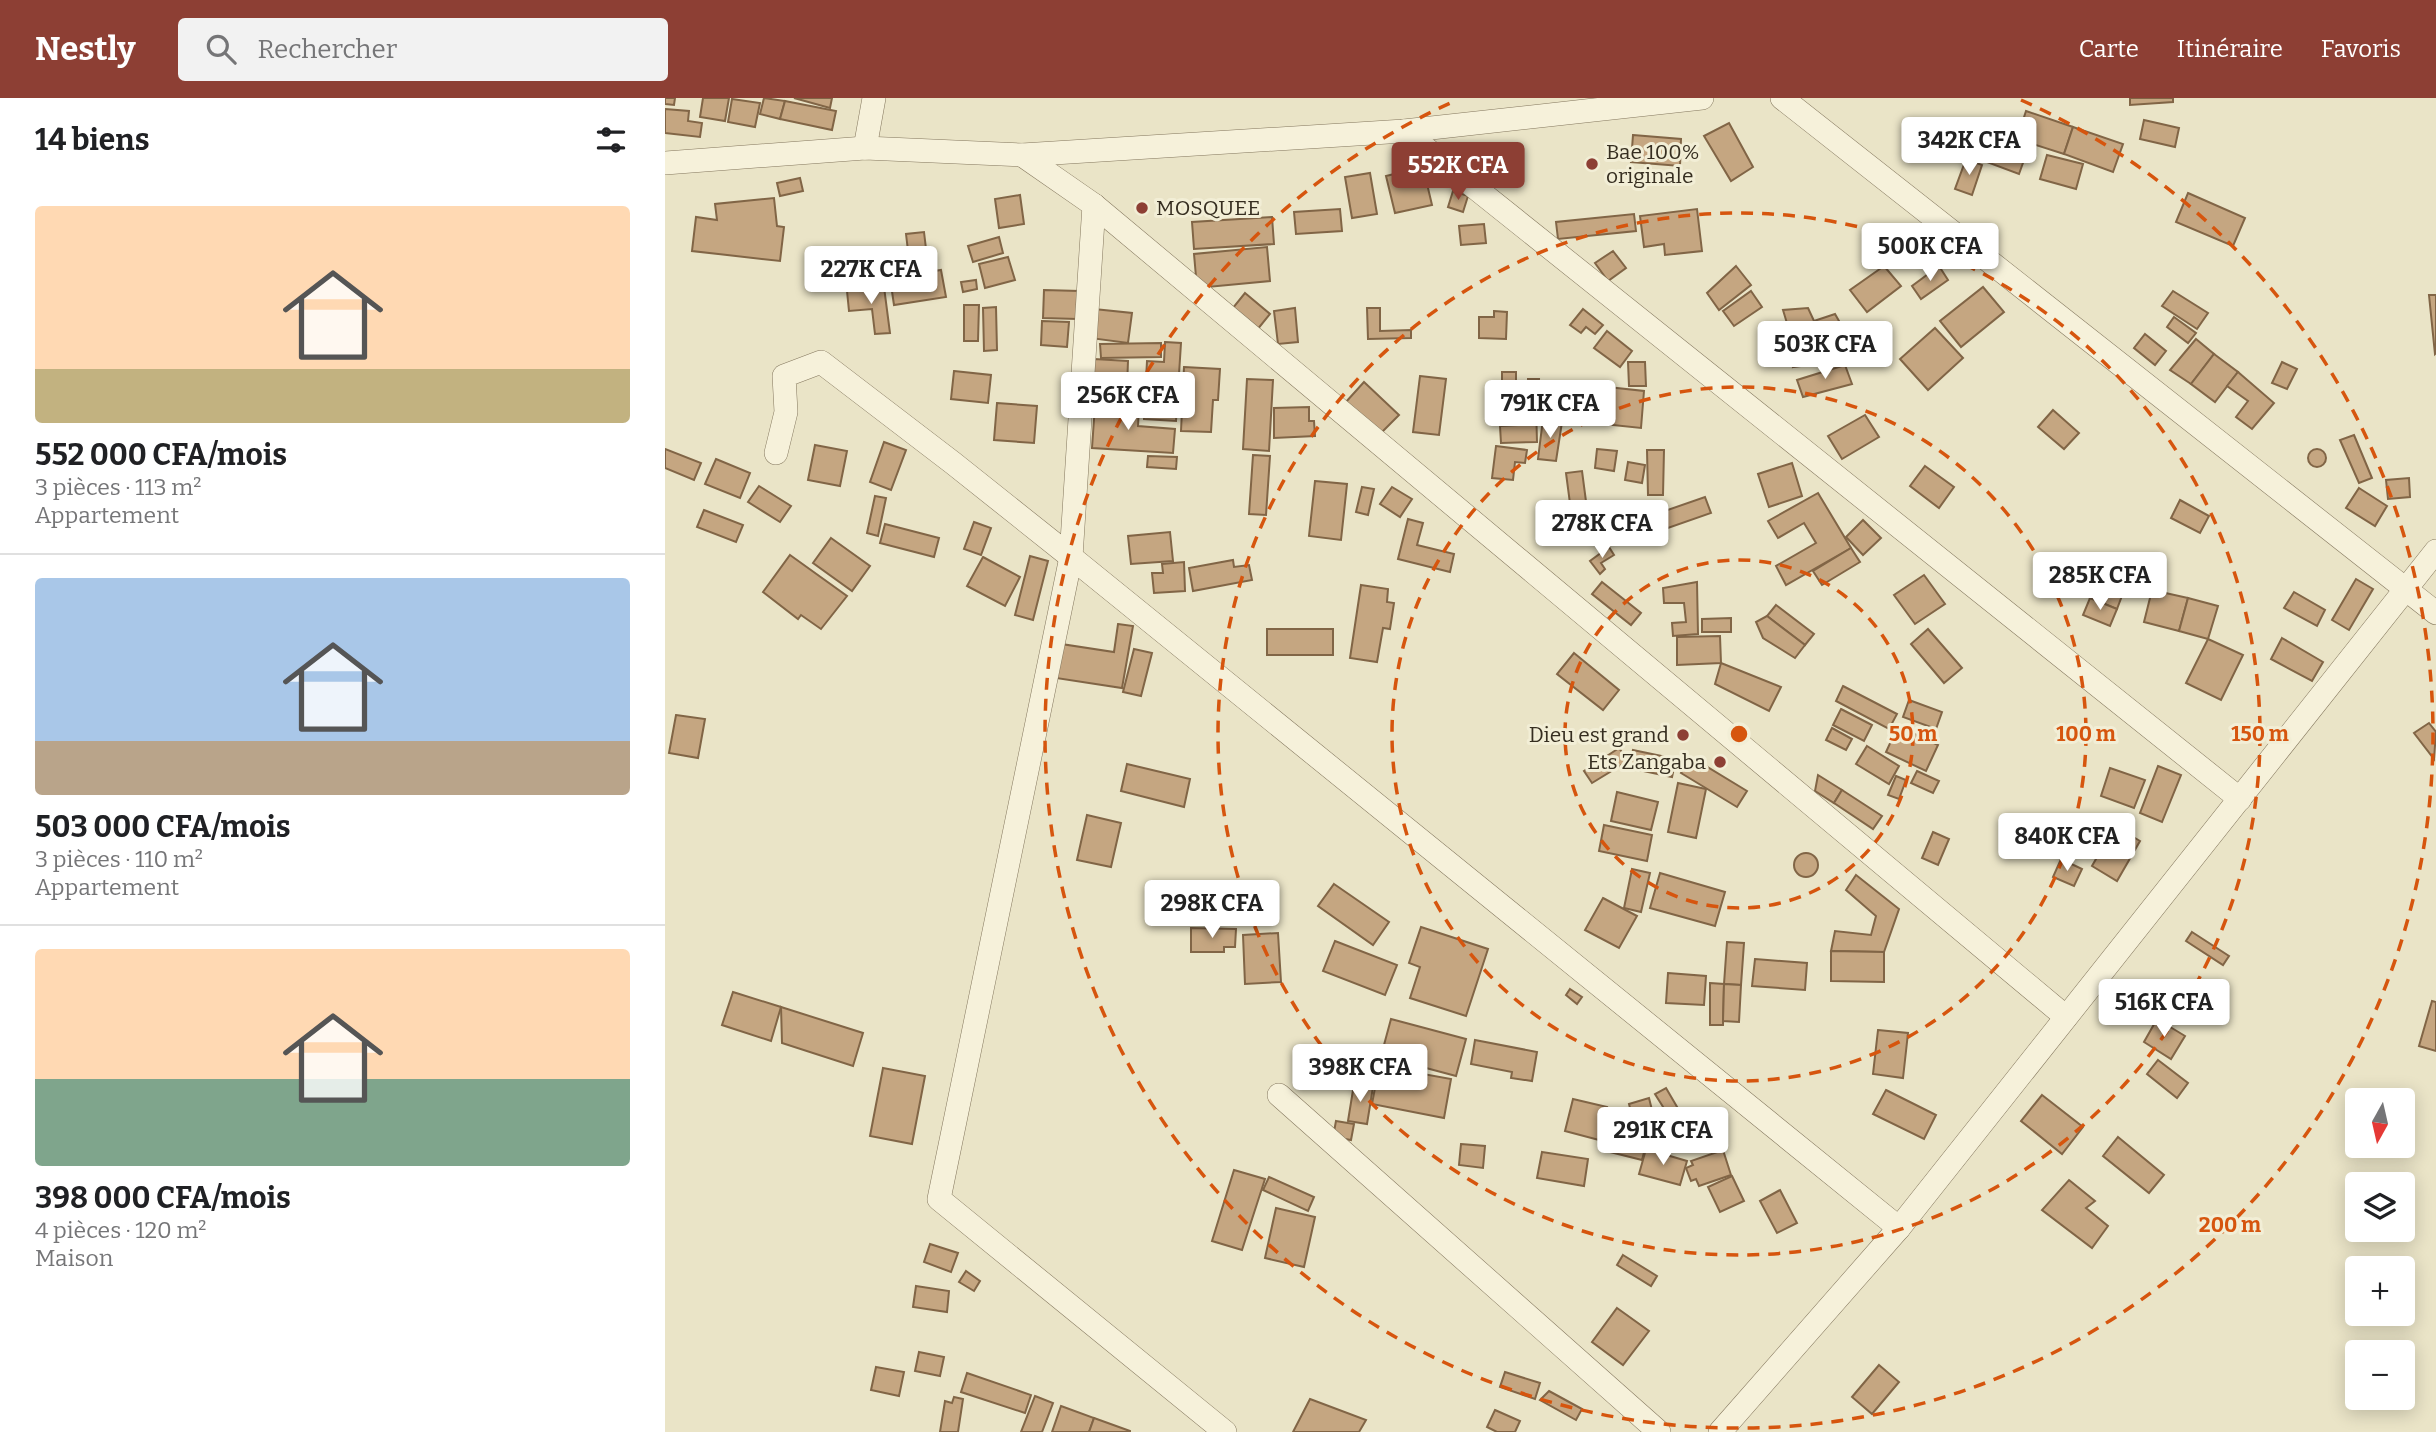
<!DOCTYPE html>
<html lang="fr">
<head>
<meta charset="utf-8">
<style>
  body { margin:0; font-family:Bitter,serif; background:#f2f2f2; color:#202124; height:100vh; display:flex; flex-direction:column; font-size:26px; white-space:nowrap }
  * { box-sizing:border-box; margin:0 }
  p { font-size:23px; color:#757577 }
  .icon { flex:none; width:38px; height:38px; fill:none; stroke:currentColor; stroke-width:2; stroke-linecap:round; stroke-linejoin:round }
  .map { position:relative; flex:1; overflow:hidden }
  .panel { display:flex; flex-direction:column; background:#fff; width:665px }
  .panel>* { flex:none }
  .needle { width:46px; rotate:188deg }
  .buttons { position:absolute; left:1680px; top:990px; display:grid; gap:14px }
  .buttons a { display:grid; place-items:center; width:70px; height:70px; border-radius:7px; background:#fff; box-shadow:0 4px 18px #0003; font-size:35px }
  .price { position:absolute; translate:-50% -60px; padding:0 16px; border-radius:7px; background:#fff; color:#222; font-size:23px; line-height:46px; filter:drop-shadow(0 2px 4px #0008) }
  .price::after { content:''; position:absolute; left:50%; top:42px; width:21px; height:16px; margin-left:-10px; background:inherit; clip-path:polygon(0 0,100% 0,50% 100%) }
  .price.on { background:#8d3f34; color:#fff }
  ul { padding:0; list-style:none }
  li { display:grid; align-content:center; gap:14px; height:371px; padding:0 35px }
  li+li { border-top:2px solid #e0e0e0 }
  li span { display:grid; place-items:center; height:217px; border-radius:7px; color:#555 }
  li>.icon { margin-inline-start:auto }
  span .icon { width:126px; height:126px; fill:#fffc; stroke-width:1 }
  li b { font-size:30px }
  h2 { display:flex; justify-content:space-between; align-items:center; height:84px; padding:0 35px; font-size:30px }
  header { display:flex; align-items:center; gap:42px; box-sizing:border-box; height:98px; padding:0 35px; background:#8d3f34; color:#fff }
  header strong { font-size:33px }
  nav { display:flex; gap:38px; margin-inline-start:auto; font-size:24px }
  .search { width:490px; height:63px; background:#f2f2f2; display:flex; align-items:center; gap:18px; box-sizing:border-box; padding:0 24px; border-radius:7px; color:#757577; font-size:26px }
  main { display:flex; flex:1; min-height:0 }
  .map>svg:first-child { display:block }
</style>
</head>
<body>
<header>
<strong>Nestly</strong>
<div class="search"><svg class="icon" aria-label="search" viewBox="0 0 24 24"><circle cx="10" cy="10" r="6"/><path d="M15 15l6 6"/></svg>Rechercher</div>
<nav><a>Carte</a><a>Itinéraire</a><a>Favoris</a></nav>
</header>
<main>
<section class="panel">
<h2>14 biens<svg class="icon" aria-label="filters" viewBox="0 0 24 24"><path d="M4 7h16M4 17h16"/><circle cx="9" cy="7" r="2"/><circle cx="15" cy="17" r="2"/></svg></h2>
<ul>
<li><span style="background:linear-gradient(#ffd9b3 75%,#c2b280 0)"><svg class="icon" aria-label="home" viewBox="0 0 24 24"><path d="M3 11l9-7 9 7M6 9v11h12V9"/></svg></span><div><b>552 000 CFA/mois</b><p>3 pièces · 113 m²</p><p>Appartement</p></div></li>
<li><span style="background:linear-gradient(#a9c7e8 75%,#b9a48a 0)"><svg class="icon" aria-label="home" viewBox="0 0 24 24"><path d="M3 11l9-7 9 7M6 9v11h12V9"/></svg></span><div><b>503 000 CFA/mois</b><p>3 pièces · 110 m²</p><p>Appartement</p></div></li>
<li><span style="background:linear-gradient(#ffd9b3 60%,#7fa58c 0)"><svg class="icon" aria-label="home" viewBox="0 0 24 24"><path d="M3 11l9-7 9 7M6 9v11h12V9"/></svg></span><div><b>398 000 CFA/mois</b><p>4 pièces · 120 m²</p><p>Maison</p></div></li>
</ul>
</section>
<div class="map">
<svg width="1771" height="1334" viewBox="0 0 1771 1334">
  <rect width="100%" height="100%" fill="#eae4c7"/>
  <g fill="#c5a681" stroke="#816546" stroke-width="2">
    <path d="M0,0H10L9,7L0,6Z"/>
    <path d="M38,0H64L60,23L35,19Z"/>
    <path d="M99,0L120,3L115,21L95,16Z"/>
    <path d="M129,0H167L165,10Z"/>
    <path d="M1465,0H1508V4L1465,7Z"/>
    <path d="M67,1L95,5L90,29L63,24Z"/>
    <path d="M120,3L171,13L167,32L115,21Z"/>
    <path d="M0,11L24,13L23,23L37,25L35,39L0,35Z"/>
    <path d="M1361,13L1408,29L1399,56L1352,41Z"/>
    <path d="M1479,22L1514,30L1510,49L1475,41Z"/>
    <path d="M1064,25L1088,69L1066,83L1039,38Z"/>
    <path d="M1408,29L1458,46L1448,74L1399,56Z"/>
    <path d="M1321,33L1364,48L1354,76L1311,60Z"/>
    <path d="M968,37L1016,41L1015,68L966,64Z"/>
    <path d="M1382,57L1418,66L1411,91L1375,81Z"/>
    <path d="M1301,61L1317,67L1307,97L1290,91Z"/>
    <path d="M758,69L767,107L730,115L721,78Z"/>
    <path d="M705,75L712,116L687,120L680,79Z"/>
    <path d="M135,80L138,93L115,98L112,85Z"/>
    <path d="M788,93L803,98L798,114L783,109Z"/>
    <path d="M1523,95L1580,120L1568,148L1511,124Z"/>
    <path d="M355,97L359,126L334,130L330,101Z"/>
    <path d="M109,100L112,128L119,129L115,163L27,153L31,119L52,122L50,106Z"/>
    <path d="M675,111L677,133L631,136L629,114Z"/>
    <path d="M1032,111L1037,153L1000,157L999,146L979,149L975,118Z"/>
    <path d="M969,116L971,133L893,141L891,124Z"/>
    <path d="M607,119L609,146L529,151L527,124Z"/>
    <path d="M819,126L821,145L796,147L794,128Z"/>
    <path d="M259,134L262,159L244,161L241,136Z"/>
    <path d="M334,139L338,155L308,164L303,148Z"/>
    <path d="M602,149L605,183L532,190L529,156Z"/>
    <path d="M948,153L961,170L943,183L930,165Z"/>
    <path d="M343,159L350,182L320,190L314,166Z"/>
    <path d="M1071,168L1086,187L1054,212L1042,195Z"/>
    <path d="M1219,168L1236,188L1202,214L1185,192Z"/>
    <path d="M1274,168L1283,182L1256,201L1247,188Z"/>
    <path d="M276,172L281,199L229,207L225,180Z"/>
    <path d="M311,182L312,191L298,194L296,184Z"/>
    <path d="M219,189L225,235L210,236L207,211L184,213L182,193Z"/>
    <path d="M1318,189L1339,214L1296,249L1275,223Z"/>
    <path d="M379,192L414,193L412,221L378,220Z"/>
    <path d="M1086,193L1097,209L1069,228L1058,213Z"/>
    <path d="M1508,193L1543,215L1532,231L1497,208Z"/>
    <path d="M580,195L605,216L592,232L567,211Z"/>
    <path d="M1764,197H1771V255L1770,256Z"/>
    <path d="M299,207H314L313,243H299Z"/>
    <path d="M331,209L332,252L319,253L318,210Z"/>
    <path d="M630,210L633,244L613,246L609,213Z"/>
    <path d="M702,210H715V233L746,232V240L703,241Z"/>
    <path d="M1143,210L1149,223L1170,216L1195,260L1128,269L1130,252L1118,212Z"/>
    <path d="M429,211L467,215L463,245L425,240Z"/>
    <path d="M918,211L938,227L930,236L921,229L916,235L905,227Z"/>
    <path d="M829,213L842,214L841,241L814,240V219H829Z"/>
    <path d="M1509,219L1531,235L1523,245L1502,229Z"/>
    <path d="M377,223L404,224L402,249L376,247Z"/>
    <path d="M1270,230L1298,260L1263,292L1235,261Z"/>
    <path d="M942,233L967,253L955,269L929,250Z"/>
    <path d="M1480,236L1501,253L1490,267L1469,250Z"/>
    <path d="M1531,241L1549,256L1526,286L1505,272Z"/>
    <path d="M500,244L516,245L511,323L479,321L482,263L499,264Z"/>
    <path d="M496,245V259L436,260L435,246Z"/>
    <path d="M1549,256L1573,274L1550,304L1526,286Z"/>
    <path d="M429,261L463,263L462,289L428,287Z"/>
    <path d="M963,264H980L981,288H964Z"/>
    <path d="M1617,264L1632,271L1622,291L1607,285Z"/>
    <path d="M1180,267L1187,286L1138,299L1132,282Z"/>
    <path d="M519,269L555,271L553,302H548L546,334L516,333Z"/>
    <path d="M289,273L326,277L323,305L286,301Z"/>
    <rect x="837" y="274" width="14" height="25"/>
    <path d="M1573,274L1609,305L1587,331L1571,319L1583,303L1562,288Z"/>
    <path d="M755,278L781,281L774,337L748,334Z"/>
    <path d="M582,281L608,282L604,353L578,351Z"/>
    <path d="M863,281H874L873,295H863Z"/>
    <path d="M699,284L734,317L714,337L680,305Z"/>
    <path d="M924,287L979,293L976,330L920,324Z"/>
    <path d="M332,305L372,308L369,345L329,342Z"/>
    <path d="M871,306L872,344L836,345L835,328L852,327L851,307Z"/>
    <path d="M430,307L474,309L473,328L510,331L508,355L427,350Z"/>
    <path d="M644,309V323H649L650,338L609,340V310Z"/>
    <path d="M1388,312L1414,335L1399,351L1373,329Z"/>
    <path d="M1200,317L1214,339L1177,361L1163,338Z"/>
    <path d="M878,321L897,324L891,363L873,361Z"/>
    <path d="M1689,337L1707,380L1694,385L1675,342Z"/>
    <path d="M219,344L241,352L226,392L205,384Z"/>
    <path d="M150,347L182,353L175,388L143,382Z"/>
    <path d="M831,348L862,352L860,365L850,364L848,382L827,380Z"/>
    <circle cx="1652" cy="360" r="9"/>
    <path d="M0,351L36,365L29,382L0,370Z"/>
    <path d="M932,351L952,353L949,373L930,370Z"/>
    <path d="M982,352H999L998,397H983Z"/>
    <path d="M588,357L605,358L601,417L584,416Z"/>
    <path d="M483,358L512,359L511,371L482,369Z"/>
    <path d="M51,361L85,375L75,400L40,386Z"/>
    <path d="M963,364L980,367L977,385L960,382Z"/>
    <path d="M1127,365L1137,398L1104,409L1093,376Z"/>
    <path d="M1260,368L1289,389L1274,410L1245,388Z"/>
    <path d="M917,373L922,411L906,413L901,375Z"/>
    <path d="M1744,380L1745,399L1723,401L1721,382Z"/>
    <path d="M650,383L682,386L676,442L644,438Z"/>
    <path d="M94,388L126,408L115,424L83,404Z"/>
    <path d="M697,389L709,391L703,417L691,414Z"/>
    <path d="M727,389L747,401L735,419L715,406Z"/>
    <path d="M1694,390L1722,408L1710,428L1681,410Z"/>
    <path d="M1153,395L1186,450L1121,487L1111,468L1151,445L1139,425L1113,440L1103,423Z"/>
    <path d="M210,398L221,400L213,438L202,435Z"/>
    <path d="M1040,399L1046,415L1000,431L994,415Z"/>
    <path d="M1515,402L1544,418L1535,435L1506,420Z"/>
    <path d="M39,412L78,427L71,444L32,429Z"/>
    <path d="M924,414L964,416L962,446L922,443Z"/>
    <path d="M743,421L758,425L752,447L789,456L785,474L733,461Z"/>
    <path d="M1198,422L1216,440L1198,457L1181,439Z"/>
    <path d="M309,424L326,430L316,457L299,451Z"/>
    <path d="M220,426L274,440L269,459L215,445Z"/>
    <path d="M505,434L508,463L466,466L463,438Z"/>
    <path d="M166,440L205,468L187,493L148,465Z"/>
    <path d="M944,449L949,457L936,465L940,471L935,476L925,463Z"/>
    <path d="M1186,450L1195,464L1157,487L1148,473Z"/>
    <path d="M125,457L182,498L156,531L136,517L133,521L98,494Z"/>
    <path d="M365,458L383,463L368,522L350,517Z"/>
    <path d="M318,459L355,479L340,508L302,488Z"/>
    <path d="M568,462L569,469L584,467L587,482L528,493L524,470Z"/>
    <path d="M519,464L520,493L489,495L487,475H498L497,466Z"/>
    <path d="M1259,477L1280,506L1250,526L1229,497Z"/>
    <path d="M1691,481L1708,491L1684,532L1667,522Z"/>
    <path d="M937,484L976,515L966,527L927,496Z"/>
    <path d="M1032,484L1033,536L1008,538L1007,525L1021,524L1019,505H999L998,490Z"/>
    <path d="M1431,485L1458,495L1452,511L1425,500Z"/>
    <path d="M696,487L723,491L722,504L729,505L725,531L718,530L712,564L685,560Z"/>
    <path d="M1487,492L1523,500L1514,533L1479,524Z"/>
    <path d="M1629,494L1660,512L1652,528L1619,510Z"/>
    <path d="M1425,500L1452,511L1445,528L1418,517Z"/>
    <path d="M1523,500L1553,508L1543,541L1514,533Z"/>
    <path d="M1111,507L1149,536L1140,547L1102,518Z"/>
    <path d="M1102,518L1140,547L1130,560L1098,540L1091,524Z"/>
    <path d="M1066,520V534H1037V521Z"/>
    <path d="M453,526L468,528L457,590L391,580L396,546L449,554Z"/>
    <rect x="602" y="531" width="66" height="26"/>
    <path d="M1263,531L1297,570L1279,585L1246,546Z"/>
    <path d="M1055,538L1056,565L1012,567V539Z"/>
    <path d="M1617,540L1658,564L1647,583L1606,561Z"/>
    <path d="M1543,541L1578,557L1556,602L1521,585Z"/>
    <path d="M469,551L487,555L476,598L458,594Z"/>
    <path d="M909,555L954,592L938,612L892,576Z"/>
    <path d="M1056,565L1116,589L1104,613L1050,586Z"/>
    <path d="M1178,588L1232,616L1224,631L1171,603Z"/>
    <path d="M1244,602L1277,614L1271,631L1238,619Z"/>
    <path d="M1176,611L1207,627L1199,643L1168,627Z"/>
    <path d="M11,617L40,621L33,660L4,655Z"/>
    <path d="M1764,625L1771,634L1769,661L1749,635Z"/>
    <path d="M1233,628L1273,647L1261,673L1221,654Z"/>
    <path d="M1167,630L1187,641L1181,652L1161,642Z"/>
    <path d="M1202,648L1234,668L1224,686L1191,666Z"/>
    <path d="M954,650L963,663L927,685L919,673Z"/>
    <path d="M968,652L1011,661L1007,679L964,670Z"/>
    <path d="M1026,659L1082,693L1072,709L1016,675Z"/>
    <path d="M462,666L525,681L519,709L456,693Z"/>
    <path d="M1493,668L1516,677L1497,724L1475,715Z"/>
    <path d="M1445,670L1480,682L1469,710L1436,698Z"/>
    <path d="M1252,673L1274,683L1268,695L1246,685Z"/>
    <path d="M1153,677L1177,692L1169,705L1150,693Z"/>
    <path d="M1231,678L1241,682L1234,701L1223,697Z"/>
    <path d="M1013,685L1041,691L1031,740L1003,734Z"/>
    <path d="M1177,692L1217,718L1208,731L1169,705Z"/>
    <path d="M952,694L993,704L986,732L946,723Z"/>
    <path d="M422,717L456,725L446,769L412,762Z"/>
    <path d="M939,727L987,737L982,763L934,753Z"/>
    <path d="M1450,728L1475,743L1452,783L1427,768Z"/>
    <path d="M1268,734L1284,741L1273,767L1257,760Z"/>
    <circle cx="1141" cy="767" r="12"/>
    <path d="M1396,761L1417,771L1409,788L1388,779Z"/>
    <path d="M967,771L985,775L976,814L959,810Z"/>
    <path d="M995,775L1060,794L1050,828L985,810Z"/>
    <path d="M1191,777L1234,811L1219,854L1166,853L1170,833L1206,837L1211,818L1181,792Z"/>
    <path d="M669,786L724,824L708,847L653,808Z"/>
    <path d="M938,800L972,818L954,850L920,832Z"/>
    <path d="M756,829L823,851L801,918L745,900L755,869L744,865Z"/>
    <path d="M526,830L571,831L570,849H559V854H526Z"/>
    <path d="M1527,834L1564,858L1558,867L1521,843Z"/>
    <path d="M613,835L616,884L580,886L578,837Z"/>
    <path d="M670,843L732,867L720,897L658,873Z"/>
    <path d="M1062,844L1079,845L1076,887L1059,886Z"/>
    <path d="M1166,853L1219,854V884L1166,883Z"/>
    <path d="M1090,861L1142,865L1140,892L1087,888Z"/>
    <path d="M1003,875L1041,878L1039,907L1001,905Z"/>
    <path d="M1045,885L1059,886L1058,927H1045Z"/>
    <path d="M1059,886L1076,887L1074,924L1058,923Z"/>
    <path d="M905,891L917,899L912,906L901,897Z"/>
    <path d="M68,894L116,909L106,943L57,927Z"/>
    <path d="M1767,903L1771,904V953L1754,948Z"/>
    <path d="M116,909L198,935L188,968L117,945Z"/>
    <path d="M726,921L801,941L791,978L716,958Z"/>
    <path d="M1492,921L1520,938L1506,961L1479,944Z"/>
    <path d="M1213,932L1243,935L1238,980L1208,976Z"/>
    <path d="M810,942L872,954L867,983L846,980L847,974L806,966Z"/>
    <path d="M1493,962L1523,985L1512,1000L1482,976Z"/>
    <path d="M714,968L786,981L779,1020L707,1006Z"/>
    <path d="M218,970L260,978L247,1046L205,1038Z"/>
    <path d="M689,986L708,989L702,1026L683,1023Z"/>
    <path d="M1001,990L1015,1014L1005,1020L990,996Z"/>
    <path d="M1221,992L1271,1017L1259,1041L1208,1016Z"/>
    <path d="M1377,997L1418,1029L1397,1056L1356,1023Z"/>
    <path d="M984,1000L988,1016L968,1022L964,1006Z"/>
    <path d="M908,1001L942,1009L934,1042L900,1033Z"/>
    <path d="M671,1023L689,1026L686,1042L668,1039Z"/>
    <path d="M951,1035L982,1043L977,1062L945,1054Z"/>
    <path d="M1453,1039L1499,1077L1484,1095L1438,1058Z"/>
    <path d="M796,1046L820,1048L818,1070L794,1067Z"/>
    <path d="M981,1051L1022,1063L1015,1087L974,1076Z"/>
    <path d="M1058,1052L1066,1077L1034,1088L1031,1081L1026,1083L1021,1070L1028,1067L1026,1063Z"/>
    <path d="M877,1054L923,1061L919,1088L872,1080Z"/>
    <path d="M569,1072L600,1081L577,1152L547,1143Z"/>
    <path d="M1067,1078L1079,1103L1055,1114L1043,1089Z"/>
    <path d="M604,1079L649,1099L643,1113L598,1092Z"/>
    <path d="M1404,1082L1430,1103L1421,1110L1443,1128L1427,1150L1377,1112Z"/>
    <path d="M1115,1092L1132,1125L1112,1135L1095,1103Z"/>
    <path d="M611,1110L650,1119L639,1169L600,1160Z"/>
    <path d="M265,1146L293,1155L286,1174L259,1164Z"/>
    <path d="M958,1157L992,1178L986,1188L952,1167Z"/>
    <path d="M301,1173L315,1183L309,1193L294,1184Z"/>
    <path d="M251,1188L284,1193L282,1214L248,1209Z"/>
    <path d="M952,1210L984,1233L958,1267L927,1244Z"/>
    <path d="M254,1254L279,1259L275,1278L250,1273Z"/>
    <path d="M1214,1267L1234,1284L1207,1316L1187,1299Z"/>
    <path d="M211,1269L239,1274L234,1298L206,1292Z"/>
    <path d="M840,1274L875,1285L870,1301L835,1289Z"/>
    <path d="M302,1275L366,1297L360,1315L296,1294Z"/>
    <path d="M884,1293L917,1311L911,1322L875,1302Z"/>
    <path d="M370,1298L388,1305L377,1334H356Z"/>
    <path d="M289,1299L298,1301L293,1334H275L280,1303L287,1305Z"/>
    <path d="M645,1301L701,1322L694,1334H628Z"/>
    <path d="M396,1308L429,1320L424,1334H387Z"/>
    <path d="M830,1312L855,1323L850,1334H832L822,1329Z"/>
    <path d="M429,1320L465,1333V1334H424Z"/>
  </g>
  <g fill="none" stroke-linecap="round" stroke-linejoin="round">
    <defs>
      <g id="minor">
        <path d="M1117,0L1771,515"/>
        <path d="M739,33L1575,701"/>
        <path d="M200,50L209,0"/>
        <path d="M357,57L429,107L1401,919"/>
        <path d="M0,65L200,50L357,57L739,33L1037,0"/>
        <path d="M111,355L121,314L119,278L156,264L288,365L406,459L429,107"/>
        <path d="M614,997L994,1334"/>
        <path d="M560,1334L274,1101L406,459L1234,1130"/>
        <path d="M1055,1334L1234,1130L1771,453"/>
      </g>
    </defs>
    <use href="#minor" stroke="#84775e" stroke-width="24"/>
    <use href="#minor" stroke="#f6f1da" stroke-width="23"/>
  </g>
  <g fill="none" stroke="#d6550e" stroke-width="3.5" stroke-dasharray="12 9">
    <circle cx="1074" cy="636" r="174"/>
    <circle cx="1074" cy="636" r="347"/>
    <circle cx="1074" cy="636" r="521"/>
    <path d="M1356 2A694 694 0 1 1 792 2"/>
  </g>
  <g fill="#8d3f34" stroke="#f2eed6" stroke-width="2.5">
    <circle cx="927" cy="66" r="7"/>
    <circle cx="477" cy="110" r="7"/>
    <circle cx="1018" cy="637" r="7"/>
    <circle cx="1055" cy="664" r="7"/>
  </g>
  <g text-anchor="middle" dominant-baseline="central" stroke-width="6" stroke-linejoin="round" paint-order="stroke">
    <g font-size="21" fill="#362e20" stroke="#f2eed6" text-anchor="start">
      <text x="941" y="54">Bae 100%<tspan x="941" dy="24">originale</tspan></text>
      <text x="491" y="110">MOSQUEE</text>
      <text x="1004" y="637" text-anchor="end">Dieu est grand</text>
      <text x="1041" y="664" text-anchor="end">Ets Zangaba</text>
    </g>
  </g>
  <circle cx="1074" cy="636" r="10" fill="#d6550e" stroke="#f2eed6" stroke-width="3.5"/>
  <g font-size="21" text-anchor="middle" font-weight="bold" fill="#d6550e" stroke="#f2eed6" stroke-width="6" stroke-linejoin="round" paint-order="stroke">
    <text x="1248" y="643">50 m</text>
    <text x="1421" y="643">100 m</text>
    <text x="1595" y="643">150 m</text>
    <text x="1565" y="1134">200 m</text>
  </g>
</svg>
<div class="buttons">
<a><svg class="needle" viewBox="-14 -14 28 28"><path d="M0-13l5 13h-10z" fill="#e53935"/><path d="M0 13l5-13h-10z" fill="#757577"/></svg></a>
<a><svg class="icon" aria-label="layers" viewBox="0 0 24 24"><path d="M12 4l9 5-9 5-9-5zM3 14l9 5 9-5"/></svg></a>
<a>+</a>
<a>−</a>
</div>
<b class="price" style="left:1304px;top:79px">342K CFA</b>
<b class="price on" style="left:793px;top:104px">552K CFA</b>
<b class="price" style="left:1265px;top:185px">500K CFA</b>
<b class="price" style="left:206px;top:208px">227K CFA</b>
<b class="price" style="left:1160px;top:283px">503K CFA</b>
<b class="price" style="left:463px;top:334px">256K CFA</b>
<b class="price" style="left:885px;top:342px">791K CFA</b>
<b class="price" style="left:937px;top:462px">278K CFA</b>
<b class="price" style="left:1435px;top:514px">285K CFA</b>
<b class="price" style="left:1402px;top:775px">840K CFA</b>
<b class="price" style="left:547px;top:842px">298K CFA</b>
<b class="price" style="left:1499px;top:941px">516K CFA</b>
<b class="price" style="left:695px;top:1006px">398K CFA</b>
<b class="price" style="left:998px;top:1069px">291K CFA</b>
</div>
</main>
</body>
</html>
